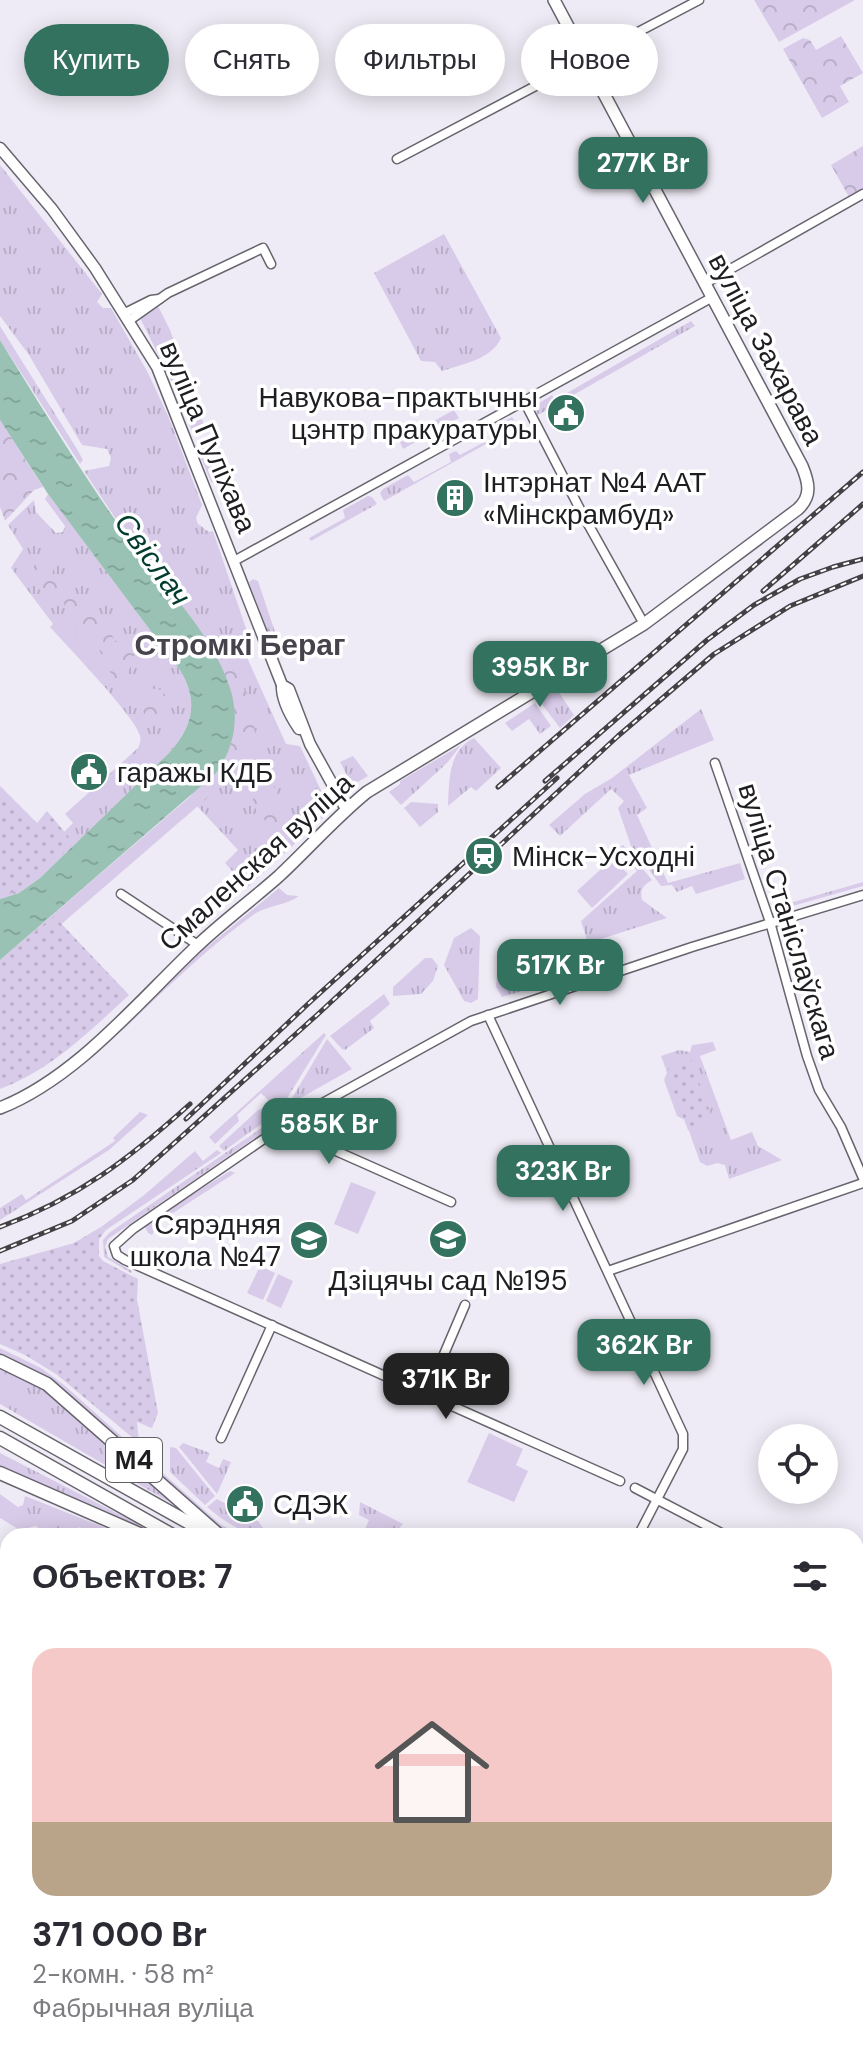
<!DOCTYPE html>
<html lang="ru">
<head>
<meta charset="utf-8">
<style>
  body { margin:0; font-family:"DM Sans",sans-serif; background:#f7f7f7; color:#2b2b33; height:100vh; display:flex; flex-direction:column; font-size:30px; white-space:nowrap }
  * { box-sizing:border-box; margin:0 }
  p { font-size:26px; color:#7c7c81 }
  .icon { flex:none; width:44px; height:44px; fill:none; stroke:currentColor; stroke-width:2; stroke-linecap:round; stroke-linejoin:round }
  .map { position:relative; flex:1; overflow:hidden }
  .drawer { position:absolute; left:0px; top:1528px; width:864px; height:538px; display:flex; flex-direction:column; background:#fff; border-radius:24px 24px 0 0; box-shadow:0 4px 20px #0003 }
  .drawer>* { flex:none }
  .hud { position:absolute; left:24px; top:24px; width:816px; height:72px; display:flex; gap:16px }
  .buttons { position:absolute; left:758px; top:1424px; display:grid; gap:16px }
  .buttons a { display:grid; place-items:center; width:80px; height:80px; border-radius:50%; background:#fff; box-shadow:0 4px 20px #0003; font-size:40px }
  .price { position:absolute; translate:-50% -68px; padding:0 18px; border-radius:16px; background:#33725f; color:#fff; font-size:26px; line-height:52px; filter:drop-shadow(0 2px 4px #0008) }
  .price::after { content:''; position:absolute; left:50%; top:48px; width:24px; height:18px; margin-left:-12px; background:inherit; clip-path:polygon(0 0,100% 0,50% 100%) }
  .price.current { background:#222; color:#fff }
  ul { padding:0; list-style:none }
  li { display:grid; align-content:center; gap:16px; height:424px; padding:0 32px }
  li span { display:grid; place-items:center; height:248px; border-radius:24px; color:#555 }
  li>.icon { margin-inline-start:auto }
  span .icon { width:144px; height:144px; fill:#fffc; stroke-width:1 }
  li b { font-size:34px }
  h2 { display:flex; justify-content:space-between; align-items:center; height:96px; padding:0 32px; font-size:34px }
  .chip { padding:0 28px; border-radius:36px; background:#fff; box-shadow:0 4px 20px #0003; font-size:28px; line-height:72px }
  .chip.current { background:#33725f; color:#fff }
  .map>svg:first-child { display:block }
</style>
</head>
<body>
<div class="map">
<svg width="863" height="2065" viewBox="0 0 863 2065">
  <defs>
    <pattern id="grass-tufts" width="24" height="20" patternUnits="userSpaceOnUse" patternTransform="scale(2)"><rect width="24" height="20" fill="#d8cbe9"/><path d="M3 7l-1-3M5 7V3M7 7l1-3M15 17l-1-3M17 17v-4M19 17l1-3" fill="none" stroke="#b9aec8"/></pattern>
    <pattern id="forest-crowns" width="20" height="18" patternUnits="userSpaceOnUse" patternTransform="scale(2)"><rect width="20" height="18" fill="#d8cbe9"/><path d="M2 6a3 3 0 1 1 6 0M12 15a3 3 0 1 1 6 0" fill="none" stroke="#b9aec8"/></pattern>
    <pattern id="park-dots" width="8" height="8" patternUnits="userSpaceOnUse" patternTransform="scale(2)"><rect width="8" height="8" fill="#d8cbe9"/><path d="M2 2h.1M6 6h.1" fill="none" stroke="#b9aec8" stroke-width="1.8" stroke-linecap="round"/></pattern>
    <pattern id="water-ripples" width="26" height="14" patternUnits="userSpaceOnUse" patternTransform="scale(2)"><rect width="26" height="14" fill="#99c2b4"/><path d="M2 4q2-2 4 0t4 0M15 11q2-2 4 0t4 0" fill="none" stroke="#83a69a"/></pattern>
  </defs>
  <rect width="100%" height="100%" fill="#efebf6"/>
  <g fill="url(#grass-tufts)">
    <path d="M0,165L102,294L97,302L103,308H111L148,373L169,418L202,505L196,518L198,524L209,532L213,531L253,649L245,653L286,744L300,746L327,803L326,815L247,888L225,863L238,850L197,806L191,796L227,679L205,639L133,545L84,471L109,466L111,458L107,449L82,445L29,355L0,316Z"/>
    <path d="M444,234L501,338C492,359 463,364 442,371L435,362L421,361L374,273Z"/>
    <path d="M158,306L170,330L207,433L196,436L193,433L169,376L141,320L143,314Z"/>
    <path d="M691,321L695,326L538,415L535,410L536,405L552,395L555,400Z"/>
    <path d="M0,326L77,449L83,460L80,464L0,340Z"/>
    <path d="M454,410L459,418L403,449L399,440Z"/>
    <path d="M512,417L518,426L384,501L380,493L383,489L408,475L414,482L451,462L449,454L456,451L460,455L499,434L497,425Z"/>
    <path d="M209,441L226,482L218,485L211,482L197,448Z"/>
    <path d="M48,494L180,670C199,701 193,727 169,753L40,878L19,893L0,899V884L27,869L73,823L65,814L138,748C140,743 141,741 140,736C136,717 66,645 50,627L53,624L11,568L23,549L8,525L34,500L36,512L56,533L63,532L65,526L45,499Z"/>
    <path d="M368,496L372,497L377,504L311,541L309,538L345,518L343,510Z"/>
    <path d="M253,579L258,581L277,638L271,640L249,582Z"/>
    <path d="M556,688L574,715L560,728L538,699Z"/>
    <path d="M535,703L551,726L540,734L529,719L512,731L505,723Z"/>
    <path d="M701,709L714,740L629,775L647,808L637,815L668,883L740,863L745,879L696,894L692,886L677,892L672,885L661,886L631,846L618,808L624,801L611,789L560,836L549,825L585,794L612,778Z"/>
    <path d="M474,738L501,768L476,791L471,787L448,806C449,782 448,750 474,738Z"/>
    <path d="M461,745L447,763L401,805L389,792L400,784V781Z"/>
    <path d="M353,756L368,776L356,783L350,781L340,762Z"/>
    <path d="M411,802L438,804V812L420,827L404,808Z"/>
    <path d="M623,845L652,880C642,886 640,890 642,900L667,918L588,943L581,921L637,871L618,848Z"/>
    <path d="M863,882V886L775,911L776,907Z"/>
    <path d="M279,888L287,895L299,896C285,906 267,905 253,915C205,950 162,992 119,1034L196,956Z"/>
    <path d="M471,928L480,936L478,999L471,1003L464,1001L444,965L454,938Z"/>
    <path d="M512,941L530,964L538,986L502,997L496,987L499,954Z"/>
    <path d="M425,958H432L438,966L433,981L421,994L393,996V987Z"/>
    <path d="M384,994L390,1004L370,1021L374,1028L345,1050L342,1049L330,1036Z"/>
    <path d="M324,1033L326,1035L281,1108H276L261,1093L237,1115L239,1121L215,1144L209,1137Z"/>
    <path d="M327,1039L352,1069L288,1105Z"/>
    <path d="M713,1042L716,1050L700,1056L731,1140L752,1132L758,1146L782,1160L729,1179L725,1165L717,1163L707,1166L700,1162L685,1120L677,1116L664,1080L667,1072L661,1056L679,1050L690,1052L692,1045Z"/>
    <path d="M267,1107L275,1114L224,1151L219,1146L258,1110Z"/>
    <path d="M140,1112L148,1115L109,1150L0,1220V1208L22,1194L26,1200L115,1141L113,1138Z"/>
    <path d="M276,1118L275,1124L108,1239L105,1247L108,1257L132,1271L131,1273L104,1257L103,1240L109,1233Z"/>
    <path d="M217,1150L221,1153L106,1230L101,1227L143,1196L195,1151L203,1161Z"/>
    <path d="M230,1171L235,1173L159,1222L152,1235L148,1233L145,1227L151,1220Z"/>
    <path d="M0,1348L41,1368L64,1385L220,1524L243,1536H234L217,1527L68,1396L29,1368L0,1354Z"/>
    <path d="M0,1366L50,1392L135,1465L176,1506L0,1404Z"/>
    <path d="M183,1443L210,1453L206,1462L219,1468L223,1459L231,1462L217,1494L179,1447Z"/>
    <path d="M170,1447L176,1448L215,1496L205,1505L170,1472Z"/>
    <path d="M0,1453L140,1525L138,1527L0,1466Z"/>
    <path d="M0,1494L18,1507L23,1505L25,1496L126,1536H101L79,1527L73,1536H47L36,1526L20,1530L0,1518Z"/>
    <path d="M217,1499L258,1521L269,1536C245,1536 225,1522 207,1507Z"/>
    <path d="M360,1502L403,1524L393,1536H372L373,1533L365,1529L369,1520L359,1515Z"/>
  </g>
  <g fill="url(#forest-crowns)">
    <path d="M754,0H855L779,42Z"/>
    <path d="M841,36L863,73L840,86L849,102L822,118L783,49L803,38L810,40L816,50Z"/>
    <path d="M863,146V189L849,197L831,165Z"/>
    <path d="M0,420L43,487L34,490L5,521L0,507Z"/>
    <path d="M39,555L51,557L54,566L52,575L78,600L91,602L107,623L114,640L134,651C136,660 127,676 119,681L111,675C104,633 85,656 75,629L78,624L68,617L64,603L37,588L33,579L34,565Z"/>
    <path d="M229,657C248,697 255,706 256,751L228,780L28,953L0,960L200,788L229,752L234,726V707L219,663Z"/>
    <path d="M147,688L162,690L168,701L158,720L151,721C139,711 137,700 147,688Z"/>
    <path d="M264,753C273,763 269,772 273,784C277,797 289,809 293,824L291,829L277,837L276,846L273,847L265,832L269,826L252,804Z"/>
  </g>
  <g fill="url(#park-dots)">
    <path d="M0,786L37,823L47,811L74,843L23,889L0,897Z"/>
    <path d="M54,916L129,995C90,1031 51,1070 0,1089V960Z"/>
    <path d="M691,1060L713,1120L688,1130L666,1070Z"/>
    <path d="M101,1227L106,1230L99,1239V1256L103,1261L138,1279L137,1299L158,1413L152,1428L137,1422L139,1443L56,1374L25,1355L0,1344V1264L74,1243Z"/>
  </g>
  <g fill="#d8cbe9">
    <path d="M613,858L628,874L592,908L577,891Z"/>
    <path d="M351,1182L376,1192L358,1234L334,1224Z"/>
    <path d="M260,1266L275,1273L263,1300L247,1293Z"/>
    <path d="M278,1274L293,1281L281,1308L266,1301Z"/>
    <path d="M489,1433L523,1449L516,1465L528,1471L514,1502L467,1482Z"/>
  </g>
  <path fill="url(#water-ripples)" d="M0,340C42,408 84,477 130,541C164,587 212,632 230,688C240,718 234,750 215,774L0,960V899L19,893L40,878L169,753C193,727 199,701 180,670L48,494L0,420Z"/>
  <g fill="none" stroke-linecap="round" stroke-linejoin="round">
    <defs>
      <g id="minor">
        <path d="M397,159L699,0"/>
        <path d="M704,284L863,194"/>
        <path d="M125,313L151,300L159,299"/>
        <path d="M130,320L168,293L263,248L271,264"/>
        <path d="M524,401L583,515L644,624"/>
        <path d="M234,561L711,298"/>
        <path d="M715,763L770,922L807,1056L819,1090L841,1127L863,1178"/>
        <path d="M121,894L198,945"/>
        <path d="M488,1015L683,1434V1449L638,1536"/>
        <path d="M282,1127L451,1202"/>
        <path d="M608,1271L863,1183"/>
        <path d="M427,1394L465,1305"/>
        <path d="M221,1438L272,1325"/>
        <path d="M620,1481L125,1260L117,1255L114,1246L133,1229L290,1121L471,1021L692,947L863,895"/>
        <path d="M635,1488L727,1536"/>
        <path d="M856,1602L863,1606"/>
        <path d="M0,1952L8,1949"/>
        <path d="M383,2065L386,2058"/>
      </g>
      <g id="tertiary">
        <path d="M0,148L52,209L95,268L157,367L282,685L289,689L310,744L346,809"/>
        <path d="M282,685C281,700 291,717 299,729"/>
      </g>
      <path id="secondary" d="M0,1108C76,1078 137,1003 196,947C222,922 252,900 279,876C309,848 335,818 367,792L644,624L798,509C812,496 809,483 802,466L554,0"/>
      <g id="primary">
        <path d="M0,1361L47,1384L220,1536"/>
        <path d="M0,1417L209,1534"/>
        <path d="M0,1438L174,1536"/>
        <path d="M0,1473L144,1536"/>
        <path d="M856,1868L863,1871"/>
        <path d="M856,1886L863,1890"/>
      </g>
    </defs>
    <use href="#minor" stroke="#68646d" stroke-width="11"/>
    <use href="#tertiary" stroke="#68646d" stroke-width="13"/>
    <use href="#secondary" stroke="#68646d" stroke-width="14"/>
    <use href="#primary" stroke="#68646d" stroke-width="15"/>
    <use href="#minor" stroke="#fff" stroke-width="8"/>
    <use href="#tertiary" stroke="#fff" stroke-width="10"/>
    <use href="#secondary" stroke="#fff" stroke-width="11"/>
    <use href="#primary" stroke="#fff" stroke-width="12"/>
    <defs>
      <g id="rail">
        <path d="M763,591L863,504"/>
        <path d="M545,781L707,640L754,605L800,579L833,567L863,559"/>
        <path d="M498,787L863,472"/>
        <path d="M186,1119L309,1003L557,778"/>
        <path d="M0,1227C78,1198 129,1159 190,1104"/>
        <path d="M0,1251L72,1221L133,1180L317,1015L618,736L714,654L790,606L863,576"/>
      </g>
    </defs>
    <use href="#rail" stroke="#434146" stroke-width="5"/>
    <use href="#rail" stroke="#fff" stroke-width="2" stroke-dasharray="6" stroke-linecap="butt"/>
  </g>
  <defs>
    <symbol id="civic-disc" viewBox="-11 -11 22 22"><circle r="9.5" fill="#33725f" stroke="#fff"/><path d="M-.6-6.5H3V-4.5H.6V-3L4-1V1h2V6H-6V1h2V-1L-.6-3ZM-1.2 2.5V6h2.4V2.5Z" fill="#fff"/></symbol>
    <symbol id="building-disc" viewBox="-11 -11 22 22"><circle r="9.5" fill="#33725f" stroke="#fff"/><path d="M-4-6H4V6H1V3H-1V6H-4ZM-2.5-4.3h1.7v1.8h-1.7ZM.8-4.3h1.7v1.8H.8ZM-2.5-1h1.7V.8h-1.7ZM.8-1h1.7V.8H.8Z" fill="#fff"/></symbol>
    <symbol id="station-disc" viewBox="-11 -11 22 22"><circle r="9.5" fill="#33725f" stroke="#fff"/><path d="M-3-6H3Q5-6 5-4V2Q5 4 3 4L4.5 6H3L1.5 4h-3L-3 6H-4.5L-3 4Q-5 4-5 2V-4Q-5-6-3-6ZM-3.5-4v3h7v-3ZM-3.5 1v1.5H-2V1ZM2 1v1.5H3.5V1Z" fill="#fff"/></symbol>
    <symbol id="school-disc" viewBox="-11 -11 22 22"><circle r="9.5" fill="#33725f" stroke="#fff"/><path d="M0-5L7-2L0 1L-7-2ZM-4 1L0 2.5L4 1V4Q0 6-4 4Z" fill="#fff"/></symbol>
  </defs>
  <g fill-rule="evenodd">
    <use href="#civic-disc" x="544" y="391" width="44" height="44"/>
    <use href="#building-disc" x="433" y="476" width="44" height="44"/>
    <use href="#civic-disc" x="67" y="750" width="44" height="44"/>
    <use href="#station-disc" x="462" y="834" width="44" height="44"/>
    <use href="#school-disc" x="426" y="1217" width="44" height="44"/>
    <use href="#school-disc" x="287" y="1218" width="44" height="44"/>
    <use href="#civic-disc" x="223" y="1482" width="44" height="44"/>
  </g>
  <g text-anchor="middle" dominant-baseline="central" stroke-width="7" stroke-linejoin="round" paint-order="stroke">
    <rect fill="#fff" stroke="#626164" stroke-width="2" x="106" y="1438" width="56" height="44" rx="6"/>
    <g font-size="26" font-weight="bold" fill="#1e1d21">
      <text x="134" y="1460">М4</text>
    </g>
    <g font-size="28" fill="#1e1d21" stroke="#fff">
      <text transform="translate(766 349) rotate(62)">вуліца Захарава</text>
      <text transform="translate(208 437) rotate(67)">вуліца Пуліхава</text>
      <text transform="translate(256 862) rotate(-42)">Смаленская вуліца</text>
      <text transform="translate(789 921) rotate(73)">вуліца Станіслаўскага</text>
    </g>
    <g font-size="28" fill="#1e1d21" stroke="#fff" text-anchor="start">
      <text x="538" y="397" text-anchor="end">Навукова-практычны<tspan x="538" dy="32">цэнтр пракуратуры</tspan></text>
      <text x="483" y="482">Інтэрнат №4 ААТ<tspan x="483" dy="32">«Мінскрамбуд»</tspan></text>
      <text x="117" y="772">гаражы КДБ</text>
      <text x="512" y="856">Мінск-Усходні</text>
      <text x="281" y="1224" text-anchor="end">Сярэдняя<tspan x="281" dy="32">школа №47</tspan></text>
      <text x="448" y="1280" text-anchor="middle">Дзіцячы сад №195</text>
      <text x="273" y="1504">СДЭК</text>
    </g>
    <g font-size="30" font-style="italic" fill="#003d2e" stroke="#fff">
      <text transform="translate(153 559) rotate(54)">Свіслач</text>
    </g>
    <g font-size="30" font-weight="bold" fill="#47434c" stroke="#fff">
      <text x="240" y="644">Стромкі Бераг</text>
    </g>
  </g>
</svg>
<div class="buttons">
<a><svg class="icon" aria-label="locate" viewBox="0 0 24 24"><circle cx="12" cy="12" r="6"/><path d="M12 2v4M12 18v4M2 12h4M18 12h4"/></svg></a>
</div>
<b class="price" style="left:643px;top:205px">277K Br</b>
<b class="price" style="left:540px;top:709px">395K Br</b>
<b class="price" style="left:560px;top:1007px">517K Br</b>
<b class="price" style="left:329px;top:1166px">585K Br</b>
<b class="price" style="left:563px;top:1213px">323K Br</b>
<b class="price" style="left:644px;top:1387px">362K Br</b>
<b class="price current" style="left:446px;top:1421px">371K Br</b>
<div class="hud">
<a class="chip current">Купить</a>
<a class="chip">Снять</a>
<a class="chip">Фильтры</a>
<a class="chip">Новое</a>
</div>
<section class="drawer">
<h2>Объектов: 7<svg class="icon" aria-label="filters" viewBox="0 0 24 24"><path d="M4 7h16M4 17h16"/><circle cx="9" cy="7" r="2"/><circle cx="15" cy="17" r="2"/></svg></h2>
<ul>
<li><span style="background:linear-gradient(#f6c9c9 70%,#b9a48a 0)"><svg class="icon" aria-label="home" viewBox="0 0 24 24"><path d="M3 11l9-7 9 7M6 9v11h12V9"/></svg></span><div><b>371 000 Br</b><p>2-комн. · 58 m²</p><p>Фабрычная вуліца</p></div></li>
</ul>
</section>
</div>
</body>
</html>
